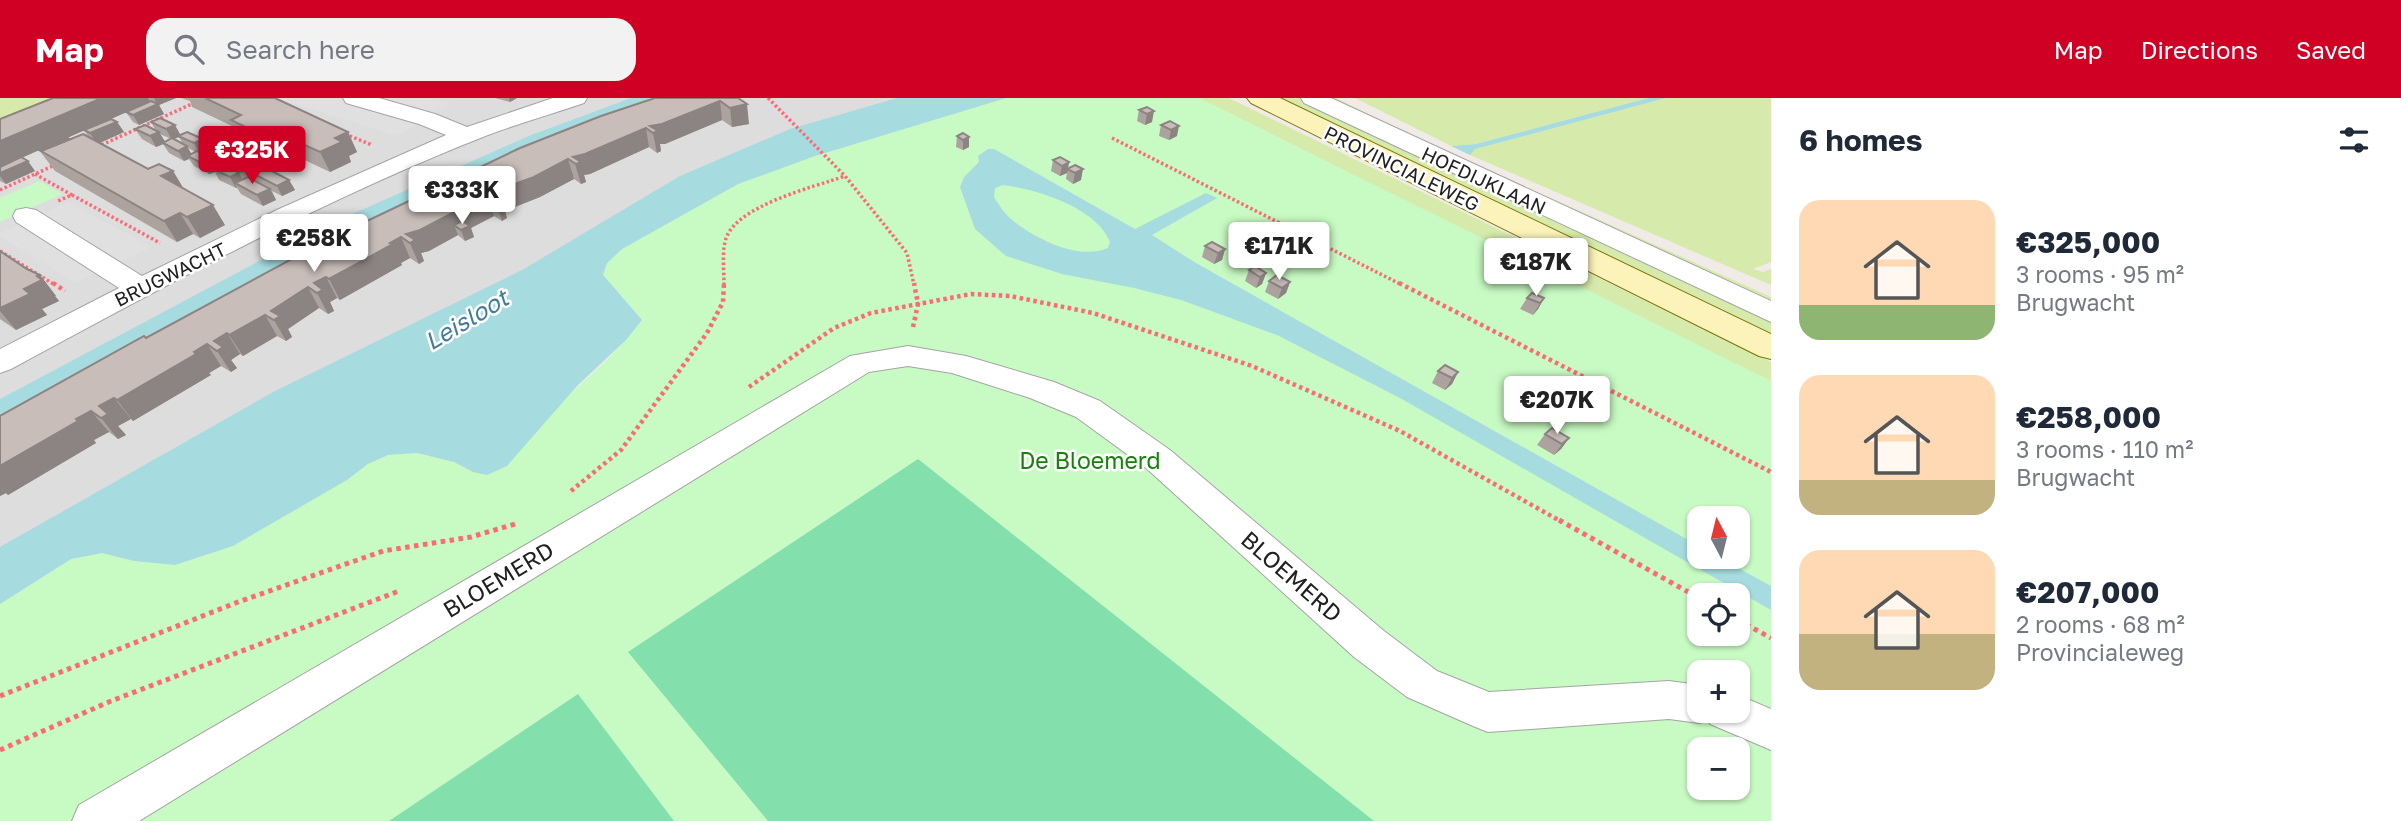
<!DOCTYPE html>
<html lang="en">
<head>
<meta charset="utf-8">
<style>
  body { margin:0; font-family:"Golos Text",sans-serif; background:#f2f2f3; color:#1f2937; height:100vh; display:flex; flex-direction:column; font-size:26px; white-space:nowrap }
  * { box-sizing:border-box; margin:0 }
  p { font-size:23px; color:#747a83 }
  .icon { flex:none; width:38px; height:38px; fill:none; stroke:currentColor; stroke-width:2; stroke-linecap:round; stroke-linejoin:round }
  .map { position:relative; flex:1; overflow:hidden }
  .panel { display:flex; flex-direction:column; background:#fff; width:630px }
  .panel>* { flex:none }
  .needle { width:46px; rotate:353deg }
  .buttons { position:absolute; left:1687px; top:408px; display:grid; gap:14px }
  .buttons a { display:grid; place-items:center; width:63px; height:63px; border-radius:14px; background:#fff; box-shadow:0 2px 5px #0004; font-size:35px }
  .price { position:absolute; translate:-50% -60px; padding:0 16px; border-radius:7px; background:#fff; color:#222; font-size:23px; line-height:46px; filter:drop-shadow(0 2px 4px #0008) }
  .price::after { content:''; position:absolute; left:50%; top:42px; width:21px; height:16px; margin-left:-10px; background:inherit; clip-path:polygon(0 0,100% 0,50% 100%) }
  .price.selected { background:#cf0024; color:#fff }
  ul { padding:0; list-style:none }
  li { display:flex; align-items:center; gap:21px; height:175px; padding:0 28px }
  li span { display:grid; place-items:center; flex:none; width:196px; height:140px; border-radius:21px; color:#555 }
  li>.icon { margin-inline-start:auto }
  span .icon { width:84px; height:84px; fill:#fffc; stroke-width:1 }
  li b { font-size:30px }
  h2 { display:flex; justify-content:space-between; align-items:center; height:84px; padding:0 28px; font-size:30px }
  header { display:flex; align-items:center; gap:42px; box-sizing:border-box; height:98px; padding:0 35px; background:#cf0024; color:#fff }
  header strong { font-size:33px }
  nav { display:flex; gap:38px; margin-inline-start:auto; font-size:24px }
  .search { width:490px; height:63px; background:#f2f2f3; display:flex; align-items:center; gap:18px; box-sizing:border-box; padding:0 24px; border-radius:21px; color:#747a83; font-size:26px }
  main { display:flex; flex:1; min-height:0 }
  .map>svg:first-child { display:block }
</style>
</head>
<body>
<header>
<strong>Map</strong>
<div class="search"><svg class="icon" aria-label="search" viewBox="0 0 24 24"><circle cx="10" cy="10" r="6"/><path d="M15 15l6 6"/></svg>Search here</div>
<nav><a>Map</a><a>Directions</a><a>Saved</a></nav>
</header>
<main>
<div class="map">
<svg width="1771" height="723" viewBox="0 0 1771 723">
  <rect width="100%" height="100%" fill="#f0ebe6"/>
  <path fill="#dedddd" d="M0,0H1010L0,523Z"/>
  <g fill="#d6ebab">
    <path d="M0,0H92L0,38Z"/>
    <path d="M1194,0H1229L1771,264V295Z"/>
    <path d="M1277,0H1302L1771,221V238Z"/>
    <path d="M1323,0H1336L1422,42L1771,199V207Z"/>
    <path d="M1355,0H1648L1476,46L1451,48Z"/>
    <path d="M1666,0H1771V164L1753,171L1763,174L1771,171V187L1470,57L1474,51Z"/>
  </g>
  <g fill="#c8fac3" fill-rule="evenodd">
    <path d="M1006,0H1199L1771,283V723H0V506L71,461L102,455L134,463L175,467L233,448L347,382L368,366L388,357L417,355L454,364L473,374C530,327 597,281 642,222L603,177L607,165L622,151L738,86L815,58ZM1699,420H1738V458H1699ZM1699,497H1738V536H1699ZM1699,574H1738V612H1699ZM1699,651H1738V690H1699Z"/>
    <path d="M39,83L62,96L0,124V100Z"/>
  </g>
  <g fill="#83e0ac">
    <path d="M918,361L1374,723H768L628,554Z"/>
    <path d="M578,596L674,723H389Z"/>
  </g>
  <g fill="#e0e0e0">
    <path d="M278,0H430L450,5L397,38Z"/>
    <path d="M68,104L152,149L75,185L0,138V135Z"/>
  </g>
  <g fill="#a6dcdf" fill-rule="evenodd">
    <path d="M631,0H680L0,326V301L323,129L531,37Z"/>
    <path d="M897,0H1006L815,58L738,86L622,151L607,165L603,177L642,222L626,242L577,288L507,368L487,377L473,374L454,364L417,355L388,357L368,366L347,382L233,448L175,467L134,463L102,455L71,461L0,506V449L273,294L522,172L680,78L790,31Z"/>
    <path d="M1648,0H1666L1475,51L1470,57L1451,48L1476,46Z"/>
    <path d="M988,51H994L1135,131L1206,95L1217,100L1152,137L1196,165L1699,448V458L1718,459L1771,488V512L1400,300L1277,237L1181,202L1134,190L1062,176L1006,158L975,131L960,89L964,79L979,64L978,58ZM1003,87C1037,91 1097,110 1110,144L1108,150C1078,163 1034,140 1011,121C1004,115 999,107 994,99L995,90Z"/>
  </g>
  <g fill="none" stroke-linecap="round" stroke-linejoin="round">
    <defs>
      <g id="street">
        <path d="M343,0H379L435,16L467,29L553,0H587L584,5C552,16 520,25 488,37C324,101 166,187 11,271L0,275V251L119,190L16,124L13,118L16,112L26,110L36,112L142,178L279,111L446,37L419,26L346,5Z"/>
        <path d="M1301,0H1331L1771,203V224L1304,5Z"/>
        <path d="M908,248L966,258L1054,284L1100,303L1170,352L1384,533L1437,573L1489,594L1669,583L1699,587V612H1738V597L1771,611V652L1710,626L1708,622L1699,625L1669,621L1488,634L1473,628L1407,599L1354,559L1146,370L1076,319L1030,300L952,275L908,268L869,274L139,723H72L79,707L850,258Z"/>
      </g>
      <path id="secondary" d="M1247,0H1280L1771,236V261L1759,258L1251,5Z"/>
    </defs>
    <use href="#street" stroke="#a4a4a4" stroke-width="2"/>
    <use href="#secondary" stroke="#7a7303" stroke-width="2"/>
    <g stroke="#fc6b75" stroke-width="3.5" stroke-dasharray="2.5 2.5" stroke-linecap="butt">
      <path d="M768,0L845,78L907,155L914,187"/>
      <path d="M345,36L372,47"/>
      <path d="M1112,40L1402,187"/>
      <path d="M97,49L205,0"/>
      <path d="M35,76L72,97L58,103"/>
      <path d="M0,92L57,66"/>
      <path d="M72,97L160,145"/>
      <path d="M0,153L55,187"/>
      <path d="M724,187C724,173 722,157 725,144C732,108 815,89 845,78"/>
    </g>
    <g stroke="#fc6b75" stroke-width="4.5" stroke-dasharray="3.5 3.5" stroke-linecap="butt">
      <path d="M53,185L65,193"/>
      <path d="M1399,185L1771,374"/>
      <path d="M913,229L918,206L914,185"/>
      <path d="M749,289L834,230L871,215L971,196L1010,198L1093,215L1252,268L1400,333L1562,424"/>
      <path d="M571,393L621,352L707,235L723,204L724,185"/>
    </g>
    <g stroke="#fc6b75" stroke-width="5" stroke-dasharray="4.5 4.5" stroke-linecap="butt">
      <path d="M1559,422L1699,500"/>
      <path d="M1738,522L1771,540"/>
      <path d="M0,598L238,504L383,453L471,439L515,426"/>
      <path d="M0,652L111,603L399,493"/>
    </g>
    <use href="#street" fill="#fff" fill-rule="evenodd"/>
    <use href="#secondary" fill="#fbf3ba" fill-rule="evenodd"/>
  </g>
  <g fill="#aca39f" fill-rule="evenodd">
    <path d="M53,0H176L159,7L164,16L139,27L133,24L126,14L111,21L117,24L124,34L100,45L148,71L173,73L183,90L225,127L200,140L193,136L177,144L55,73L39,52L22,60L35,73L6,86L0,83V21ZM84,32L88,38L70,41L67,40Z"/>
    <path d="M181,0H275L348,34L357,54L349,58L351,64L330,74L277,49L267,54L241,42L234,29L192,9L190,3Z"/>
    <path d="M495,0H517L510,4Z"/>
    <path d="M738,0L749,26L732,29L722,22L665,46H660L661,53L657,55L649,49L590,76L584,77L586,84L581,86L574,81L540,99L505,113L507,120L502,123L494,118L471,130L474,139L465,143L458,137L429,153L421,155L424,163L419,166L410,160L401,165L402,167L340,202L337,200L330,204L334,213L328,216L319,210L288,231L292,239L286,243L277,238L243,258L240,256L231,262L237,270L231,274L221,268L209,275L211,277L133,323L131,321L118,328L126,337L118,341L109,334L94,342L96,345L8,397L6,395L0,398V318L146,240L601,18Z"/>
    <path d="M1147,9L1152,24L1145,27L1137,23L1139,12Z"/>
    <path d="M1170,23L1177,38L1169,42L1159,38L1161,27Z"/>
    <path d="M151,24L207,49L228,54L232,62L255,67L258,74L289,82L295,92L282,98L272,93L276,102L263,108L241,96L237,90H236L219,82L215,74L209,76L194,68L189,61L184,63L169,55L163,46L156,49L142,41L135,31L156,33ZM160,36L171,41L165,44ZM179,39L183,46L173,41ZM188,50L196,54L191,56ZM205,53L208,59L201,55ZM214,63L221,67L217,69ZM231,66L234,72L226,68Z"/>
    <path d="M957,38L969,39V49L963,52L956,49Z"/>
    <path d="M1053,62L1069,64L1068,71L1075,67L1081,82L1073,86L1066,81L1067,75L1060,78L1051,73Z"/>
    <path d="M1205,148L1225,151L1222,162L1214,166L1202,159Z"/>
    <path d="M0,153L27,171L40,177L56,198H55L59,203L42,211L47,217L16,232L0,221Z"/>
    <path d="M1249,172L1266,175L1262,186L1256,190L1245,183Z"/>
    <path d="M1269,183L1290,184L1286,195L1278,201L1265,194Z"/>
    <path d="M1527,200H1544L1538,211L1533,217L1520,211Z"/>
    <path d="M1438,273L1458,274L1452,286L1445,292L1432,285Z"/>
    <path d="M1545,336L1569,340L1561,351L1554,357L1537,347Z"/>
  </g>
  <g fill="#8c8482">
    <path d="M102,0H148L150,4L0,69V43Z"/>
    <path d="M154,0H176L159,7L164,16L139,27L133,17L157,6Z"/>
    <path d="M509,0H517L510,4Z"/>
    <path d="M720,3L722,22L665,46H660L661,53L657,55L653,35L650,28Z"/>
    <path d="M747,6L749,26L732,29L730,10Z"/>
    <path d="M1154,13L1152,24L1145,27L1147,16Z"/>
    <path d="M117,24L124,34L97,46L90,35Z"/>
    <path d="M175,27L181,38L172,42L166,31Z"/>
    <path d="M1179,28L1177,38L1169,42L1171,32Z"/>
    <path d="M267,30L277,49L267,54L256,34Z"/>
    <path d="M646,30L649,49L590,76L584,77L586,84L581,86L573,59Z"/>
    <path d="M159,34L166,45L156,49L150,38Z"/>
    <path d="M348,34L357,54L349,58L351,64L330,74L320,54L335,40Z"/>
    <path d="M969,39V49L963,52V42Z"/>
    <path d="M203,41L209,52L203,50L205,53L200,56L194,45Z"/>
    <path d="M187,48L193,59L188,58L189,61L184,63L178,53Z"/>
    <path d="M228,54L234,65L229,63L231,66L225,69L219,58Z"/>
    <path d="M213,61L219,72L213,71L215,74L209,76L203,66Z"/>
    <path d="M568,61L574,81L540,99L505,113L507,120L502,123L492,94Z"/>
    <path d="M28,63L35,73L6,86L0,78V75Z"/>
    <path d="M1069,64L1067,75L1060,78L1062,68Z"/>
    <path d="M255,67L260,78L254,76L256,80L251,82L246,72Z"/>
    <path d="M1083,71L1081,82L1073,86L1075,75Z"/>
    <path d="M173,73L185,93L161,78Z"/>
    <path d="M239,75L245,86L235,85L237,90H236L230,79Z"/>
    <path d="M289,82L295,92L282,98L277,88Z"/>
    <path d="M270,91L276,102L263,108L257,97Z"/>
    <path d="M487,97L494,118L471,130L474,139L465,143L461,132L454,127L458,137L429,153L421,155L424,163L419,166L406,136Z"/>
    <path d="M213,107L225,127L200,140L187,119Z"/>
    <path d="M180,115L193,136L177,144L164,123Z"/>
    <path d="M401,139L410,160L401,165L402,167L340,202L329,181Z"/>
    <path d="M1225,151L1222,162L1214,166L1218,155Z"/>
    <path d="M1266,175L1262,186L1256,190L1260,179Z"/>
    <path d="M40,177L56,198H55L59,203L42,211L47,217L16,232L0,213V210Z"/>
    <path d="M326,179L337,200L330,204L334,213L328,216L317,195L314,185Z"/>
    <path d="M1290,184L1286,195L1278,201L1282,190Z"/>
    <path d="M308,189L319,210L288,231L292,239L286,243L274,222L271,213Z"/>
    <path d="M1544,200L1538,211L1533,217L1540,205Z"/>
    <path d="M265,217L277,238L243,258L229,237Z"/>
    <path d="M227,235L240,256L231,262L237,270L231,274L217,253L214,243Z"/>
    <path d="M207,246L221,268L209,275L211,277L133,323L117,302Z"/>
    <path d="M1458,274L1452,286L1445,292L1452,280Z"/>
    <path d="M114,300L131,321L118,328L126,337L118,341L101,320L99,308Z"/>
    <path d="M91,313L109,334L94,342L96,345L8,397L0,389V368Z"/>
    <path d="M1569,340L1561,351L1554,357L1562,346Z"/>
    <path d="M0,389L6,395L0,398Z"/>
  </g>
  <g fill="#c8bdb9" stroke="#8c8482" stroke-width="2">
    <path d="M53,0H102L0,43V21Z"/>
    <path d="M205,0H275L348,34L335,40L342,44L320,54L267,30L256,34L231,22L241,17Z"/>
    <path d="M655,0H738L747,6L730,10L720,3L662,26L650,28L658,33L653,35L646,30L585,56L573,59L581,64L576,66L568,61L534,79L492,94L500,100L495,103L487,97L420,132L406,136L415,142L410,145L401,139L390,145L393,146L329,181L326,179L314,185L323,192L317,195L308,189L271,213L280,218L274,222L265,217L229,237L227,235L214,243L223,249L217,253L207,246L194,254L196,256L117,302L114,300L99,308L108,316L101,320L91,313L76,321L78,323L0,368V318L144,238L146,240L325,143L520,50L601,18Z"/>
    <path d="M151,3L158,6L133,17L126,14Z"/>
    <path d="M1147,9L1154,13L1147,16L1139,12Z"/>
    <path d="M160,20L175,27L166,31L151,24Z"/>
    <path d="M111,21L117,24L90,35L84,32Z"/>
    <path d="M1170,23L1179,28L1171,32L1161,27Z"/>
    <path d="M145,27L159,34L150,38L135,31Z"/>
    <path d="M187,34L203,41L194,45L178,38Z"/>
    <path d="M963,35L969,39L963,42L957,38Z"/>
    <path d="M83,36L148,71L159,66L173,73L161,78L213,107L187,119L180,115L164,123L41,53Z"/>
    <path d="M67,40L70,41L41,53L39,52Z"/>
    <path d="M172,40L187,48L178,53L163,45Z"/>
    <path d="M213,46L228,54L219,58L203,50Z"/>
    <path d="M197,53L213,61L203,66L188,58Z"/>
    <path d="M21,59L28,63L0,75V69Z"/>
    <path d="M239,59L255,67L246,72L229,63Z"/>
    <path d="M1060,59L1069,64L1062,68L1053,62Z"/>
    <path d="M223,67L239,75L230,79L213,71Z"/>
    <path d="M1075,67L1083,71L1075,75L1067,71Z"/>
    <path d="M266,70L289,82L277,88L254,76Z"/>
    <path d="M248,79L270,91L257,97L235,85Z"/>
    <path d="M462,123L470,128L461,132L454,127Z"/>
    <path d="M1212,144L1225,151L1218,155L1205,148Z"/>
    <path d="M0,153L27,171L40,177L37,178L42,182L24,191L30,196L0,210Z"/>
    <path d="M1255,168L1266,175L1260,179L1249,172Z"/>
    <path d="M1277,177L1290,184L1282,190L1269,183Z"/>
    <path d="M1532,195L1544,200L1540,205L1527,200Z"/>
    <path d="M1445,267L1458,274L1452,280L1438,273Z"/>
    <path d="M1552,330L1569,340L1562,346L1545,336Z"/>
  </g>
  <g text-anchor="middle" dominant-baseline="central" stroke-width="5" stroke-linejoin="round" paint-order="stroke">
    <g font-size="19" fill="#202020" stroke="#fff">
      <text transform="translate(1402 70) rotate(26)">PROVINCIALEWEG</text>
      <text transform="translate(1484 82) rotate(25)">HOFDIJKLAAN</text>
      <text transform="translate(170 176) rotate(-26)">BRUGWACHT</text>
    </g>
    <g font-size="23" fill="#15820a" stroke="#fff">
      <text x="1090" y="362">De Bloemerd</text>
    </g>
    <g font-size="23" fill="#202020" stroke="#fff">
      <text transform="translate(1292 478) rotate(41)">BLOEMERD</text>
      <text transform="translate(498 481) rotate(-31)">BLOEMERD</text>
    </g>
    <g font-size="24" font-style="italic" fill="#417d9a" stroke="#fff">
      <text transform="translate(466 221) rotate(-31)">Leisloot</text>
    </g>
  </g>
</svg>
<div class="buttons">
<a><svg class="needle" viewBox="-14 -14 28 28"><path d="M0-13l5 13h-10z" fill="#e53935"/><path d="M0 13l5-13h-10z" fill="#747a83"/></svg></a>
<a><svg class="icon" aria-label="locate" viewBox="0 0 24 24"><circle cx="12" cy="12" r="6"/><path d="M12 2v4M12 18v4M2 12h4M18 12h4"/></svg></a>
<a>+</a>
<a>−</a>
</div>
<b class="price selected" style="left:252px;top:88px">€325K</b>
<b class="price" style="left:462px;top:128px">€333K</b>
<b class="price" style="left:314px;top:176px">€258K</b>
<b class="price" style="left:1279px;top:184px">€171K</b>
<b class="price" style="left:1536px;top:200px">€187K</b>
<b class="price" style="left:1557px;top:338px">€207K</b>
</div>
<section class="panel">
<h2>6 homes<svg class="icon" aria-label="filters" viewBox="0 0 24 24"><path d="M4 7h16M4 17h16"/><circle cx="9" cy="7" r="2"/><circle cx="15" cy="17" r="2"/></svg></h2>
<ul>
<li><span style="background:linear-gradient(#ffd9b3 75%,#8fb573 0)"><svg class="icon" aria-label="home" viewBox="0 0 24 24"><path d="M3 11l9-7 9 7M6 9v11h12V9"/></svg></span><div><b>€325,000</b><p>3 rooms · 95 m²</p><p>Brugwacht</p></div></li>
<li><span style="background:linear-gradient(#ffd9b3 75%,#c2b280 0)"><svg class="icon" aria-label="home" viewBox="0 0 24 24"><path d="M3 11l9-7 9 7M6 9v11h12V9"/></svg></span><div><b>€258,000</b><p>3 rooms · 110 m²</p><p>Brugwacht</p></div></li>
<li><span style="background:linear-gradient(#ffd9b3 60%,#c2b280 0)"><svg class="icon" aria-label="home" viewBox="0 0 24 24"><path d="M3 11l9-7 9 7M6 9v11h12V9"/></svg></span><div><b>€207,000</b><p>2 rooms · 68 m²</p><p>Provincialeweg</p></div></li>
</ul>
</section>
</main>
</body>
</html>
